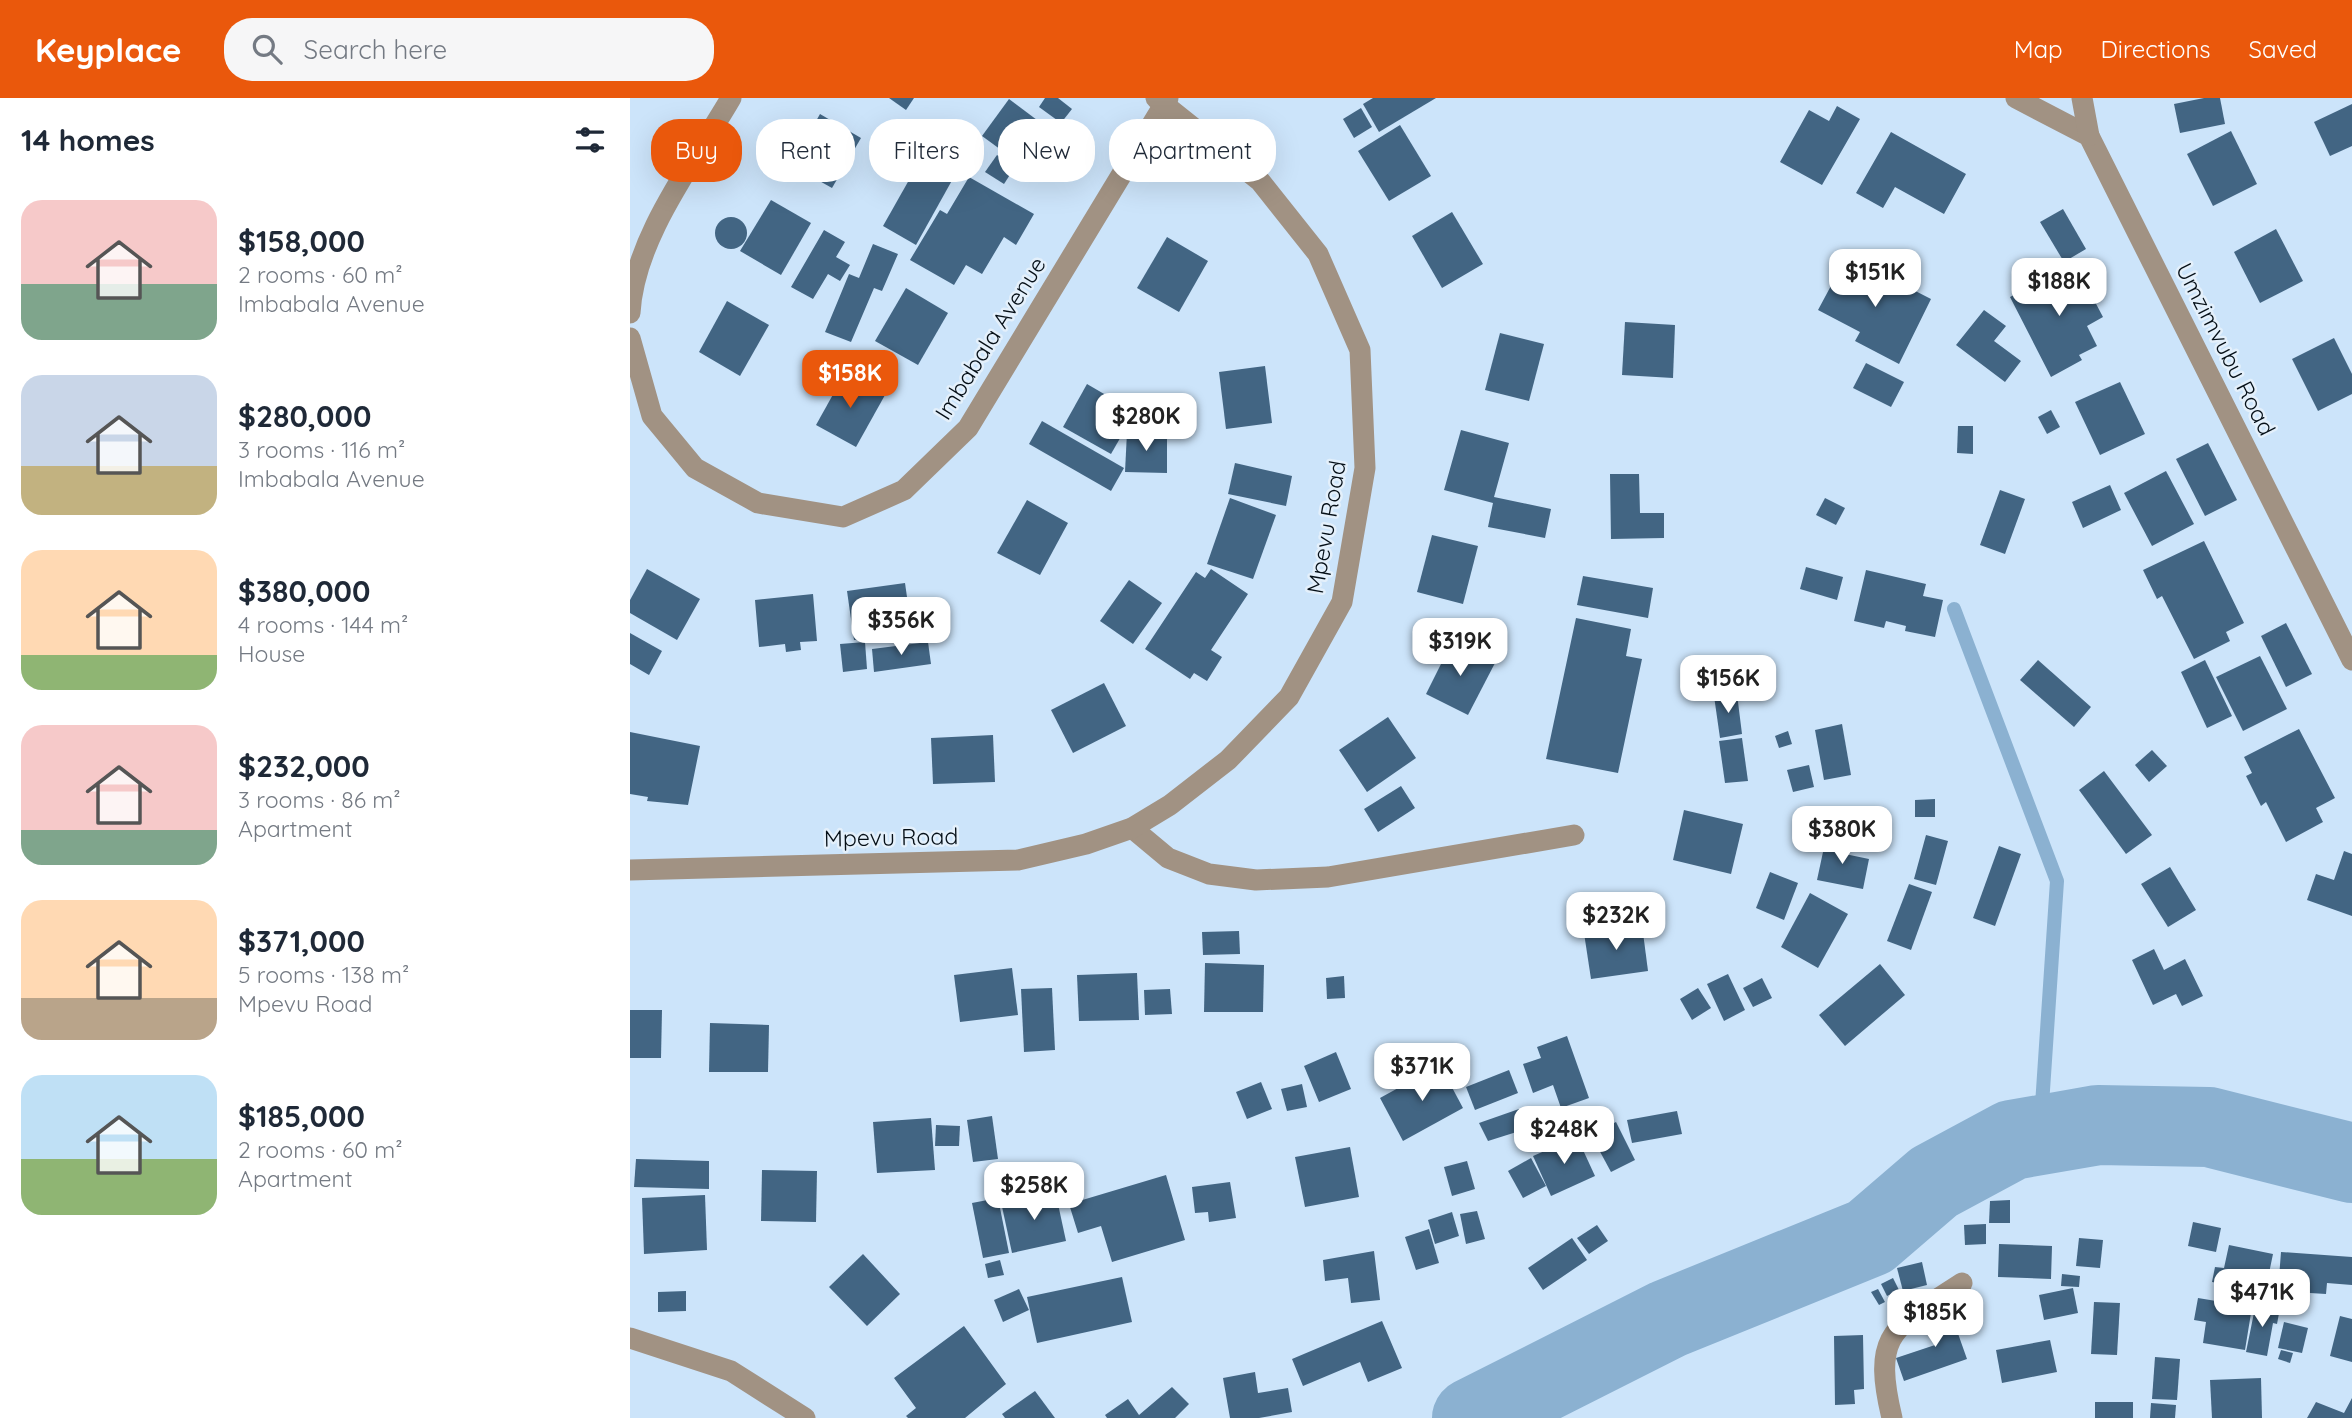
<!DOCTYPE html>
<html lang="en">
<head>
<meta charset="utf-8">
<style>
  body { margin:0; font-family:Quicksand,sans-serif; background:#f6f6f7; color:#1f2937; height:100vh; display:flex; flex-direction:column; font-size:26px; white-space:nowrap }
  * { box-sizing:border-box; margin:0 }
  p { font-size:23px; color:#747a83 }
  .icon { flex:none; width:38px; height:38px; fill:none; stroke:currentColor; stroke-width:2; stroke-linecap:round; stroke-linejoin:round }
  .map { position:relative; flex:1; overflow:hidden }
  .panel { display:flex; flex-direction:column; background:#fff; width:630px }
  .panel>* { flex:none }
  .banner { position:absolute; left:21px; top:21px; width:665px; height:63px; display:flex; gap:14px }
  .price { position:absolute; translate:-50% -60px; padding:0 16px; border-radius:14px; background:#fff; color:#222; font-size:23px; line-height:46px; filter:drop-shadow(0 2px 4px #0008) }
  .price::after { content:''; position:absolute; left:50%; top:42px; width:21px; height:16px; margin-left:-10px; background:inherit; clip-path:polygon(0 0,100% 0,50% 100%) }
  .price.active { background:#ea580c; color:#fff }
  ul { padding:0; list-style:none }
  li { display:flex; align-items:center; gap:21px; height:175px; padding:0 21px }
  li span { display:grid; place-items:center; flex:none; width:196px; height:140px; border-radius:21px; color:#555 }
  li>.icon { margin-inline-start:auto }
  span .icon { width:84px; height:84px; fill:#fffc; stroke-width:1 }
  li b { font-size:30px }
  h2 { display:flex; justify-content:space-between; align-items:center; height:84px; padding:0 21px; font-size:30px }
  .pill { padding:0 24px; border-radius:28px; background:#fff; box-shadow:0 7px 28px #0002; font-size:24px; line-height:63px }
  .pill.active { background:#ea580c; color:#fff }
  header { display:flex; align-items:center; gap:42px; box-sizing:border-box; height:98px; padding:0 35px; background:#ea580c; color:#fff }
  header strong { font-size:33px }
  nav { display:flex; gap:38px; margin-inline-start:auto; font-size:24px }
  .search { width:490px; height:63px; background:#f6f6f7; display:flex; align-items:center; gap:18px; box-sizing:border-box; padding:0 24px; border-radius:28px; color:#747a83; font-size:26px }
  main { display:flex; flex:1; min-height:0 }
  .map>svg:first-child { display:block }
</style>
</head>
<body>
<header>
<strong>Keyplace</strong>
<div class="search"><svg class="icon" aria-label="search" viewBox="0 0 24 24"><circle cx="10" cy="10" r="6"/><path d="M15 15l6 6"/></svg>Search here</div>
<nav><a>Map</a><a>Directions</a><a>Saved</a></nav>
</header>
<main>
<section class="panel">
<h2>14 homes<svg class="icon" aria-label="filters" viewBox="0 0 24 24"><path d="M4 7h16M4 17h16"/><circle cx="9" cy="7" r="2"/><circle cx="15" cy="17" r="2"/></svg></h2>
<ul>
<li><span style="background:linear-gradient(#f6c9c9 60%,#7fa58c 0)"><svg class="icon" aria-label="home" viewBox="0 0 24 24"><path d="M3 11l9-7 9 7M6 9v11h12V9"/></svg></span><div><b>$158,000</b><p>2 rooms · 60 m²</p><p>Imbabala Avenue</p></div></li>
<li><span style="background:linear-gradient(#c9d6e8 65%,#c2b280 0)"><svg class="icon" aria-label="home" viewBox="0 0 24 24"><path d="M3 11l9-7 9 7M6 9v11h12V9"/></svg></span><div><b>$280,000</b><p>3 rooms · 116 m²</p><p>Imbabala Avenue</p></div></li>
<li><span style="background:linear-gradient(#ffd9b3 75%,#8fb573 0)"><svg class="icon" aria-label="home" viewBox="0 0 24 24"><path d="M3 11l9-7 9 7M6 9v11h12V9"/></svg></span><div><b>$380,000</b><p>4 rooms · 144 m²</p><p>House</p></div></li>
<li><span style="background:linear-gradient(#f6c9c9 75%,#7fa58c 0)"><svg class="icon" aria-label="home" viewBox="0 0 24 24"><path d="M3 11l9-7 9 7M6 9v11h12V9"/></svg></span><div><b>$232,000</b><p>3 rooms · 86 m²</p><p>Apartment</p></div></li>
<li><span style="background:linear-gradient(#ffd9b3 70%,#b9a48a 0)"><svg class="icon" aria-label="home" viewBox="0 0 24 24"><path d="M3 11l9-7 9 7M6 9v11h12V9"/></svg></span><div><b>$371,000</b><p>5 rooms · 138 m²</p><p>Mpevu Road</p></div></li>
<li><span style="background:linear-gradient(#bfe0f5 60%,#8fb573 0)"><svg class="icon" aria-label="home" viewBox="0 0 24 24"><path d="M3 11l9-7 9 7M6 9v11h12V9"/></svg></span><div><b>$185,000</b><p>2 rooms · 60 m²</p><p>Apartment</p></div></li>
</ul>
</section>
<div class="map">
<svg width="1722" height="1320" viewBox="0 0 1722 1320">
  <rect width="100%" height="100%" fill="#cce4fa"/>
  <g fill="none" stroke-linecap="round" stroke-linejoin="round">
    <path stroke="#8bb1d1" stroke-width="14" d="M1324,511L1427,783L1410,1037"/>
    <path stroke="#8bb1d1" stroke-width="80" d="M842,1320L1038,1221L1240,1139L1304,1084L1382,1042L1468,1027L1579,1029L1722,1065"/>
  </g>
  <g fill="#426583">
    <path d="M259,0H284L276,12Z"/>
    <path d="M415,0H428L442,11L431,25L409,9Z"/>
    <path d="M743,0H806L749,34L733,6Z"/>
    <path d="M1574,0H1590L1595,26L1550,35L1544,6Z"/>
    <path d="M379,1L427,37L400,73L352,38Z"/>
    <path d="M1722,6V48L1700,58L1684,24Z"/>
    <path d="M1207,8L1230,21L1192,87L1150,64L1179,12L1199,23Z"/>
    <path d="M731,10L742,29L724,40L713,21Z"/>
    <path d="M190,16L231,40L202,90L161,67Z"/>
    <path d="M770,27L801,78L759,103L728,53Z"/>
    <path d="M1601,33L1627,86L1583,108L1557,56Z"/>
    <path d="M1261,34L1336,76L1314,116L1265,89L1253,110L1226,95Z"/>
    <path d="M367,57L385,69L374,86L355,74Z"/>
    <path d="M292,59L325,77L286,147L253,128Z"/>
    <path d="M339,79L404,116L386,147L374,139L352,176L336,167L324,187L280,162L310,112L317,116Z"/>
    <path d="M141,102L181,125L151,177L110,153Z"/>
    <path d="M1433,111L1456,151L1434,164L1410,124Z"/>
    <path d="M822,114L853,166L812,190L782,138Z"/>
    <circle cx="101" cy="135" r="16"/>
    <path d="M1646,131L1673,183L1630,205L1604,154Z"/>
    <path d="M194,132L215,144L206,159L220,167L210,183L198,176L183,201L161,189Z"/>
    <path d="M537,139L578,163L549,214L507,190Z"/>
    <path d="M243,146L268,156L252,193L244,190L221,244L195,234L219,176L229,180Z"/>
    <path d="M1217,158L1301,201L1269,266L1225,243L1230,234L1188,212Z"/>
    <path d="M1445,166L1473,219L1457,228L1467,248L1449,257L1452,262L1421,279L1380,199Z"/>
    <path d="M276,190L318,215L288,267L245,243Z"/>
    <path d="M97,203L139,227L110,278L69,254Z"/>
    <path d="M1354,212L1376,228L1364,243L1391,263L1375,284L1326,247Z"/>
    <path d="M995,224L1045,227L1043,280L992,277Z"/>
    <path d="M870,235L914,246L899,303L855,292Z"/>
    <path d="M1704,240L1722,276V296L1688,313L1662,261Z"/>
    <path d="M1236,265L1274,284L1261,309L1223,290Z"/>
    <path d="M635,268L642,325L596,331L589,274Z"/>
    <path d="M215,275L255,297L226,349L186,327Z"/>
    <path d="M1490,284L1515,336L1470,357L1445,304Z"/>
    <path d="M457,286L505,314L481,356L433,329Z"/>
    <path d="M1421,312L1430,329L1417,336L1408,319Z"/>
    <path d="M412,323L494,370L481,393L399,346Z"/>
    <path d="M1328,328H1343V356L1327,355Z"/>
    <path d="M831,332L879,345L864,399L921,411L915,440L858,429L863,405L814,392Z"/>
    <path d="M497,334L537,336V375L495,374Z"/>
    <path d="M1578,345L1607,402L1575,418L1546,361Z"/>
    <path d="M605,365L662,378L656,408L598,396Z"/>
    <path d="M1536,373L1564,426L1522,448L1494,395Z"/>
    <path d="M980,376H1009L1010,415H1034V440L981,441Z"/>
    <path d="M1480,387L1491,412L1453,430L1442,404Z"/>
    <path d="M1370,392L1395,401L1375,456L1350,447Z"/>
    <path d="M600,400L646,417L623,481L577,466Z"/>
    <path d="M1195,400L1215,410L1206,427L1186,417Z"/>
    <path d="M397,402L438,425L410,477L367,455Z"/>
    <path d="M802,437L848,448L833,506L787,494Z"/>
    <path d="M1574,443L1614,525L1596,534L1600,543L1564,561L1532,498L1527,501L1513,472Z"/>
    <path d="M1176,469L1213,479L1207,502L1170,491Z"/>
    <path d="M17,471L70,501L47,542L0,515V502Z"/>
    <path d="M581,471L618,496L581,552L592,559L577,583L564,575L560,581L515,551L566,474L575,480Z"/>
    <path d="M1236,472L1296,486L1293,498L1313,502L1305,539L1275,533L1276,528L1256,523L1254,530L1224,523Z"/>
    <path d="M953,478L1023,490L1018,520L947,507Z"/>
    <path d="M499,482L532,505L503,546L470,523Z"/>
    <path d="M275,485L282,534L224,542L217,493Z"/>
    <path d="M183,496L187,543L170,544L171,552L156,554L155,546L129,549L125,502Z"/>
    <path d="M946,520L1001,531L996,558L1012,561L988,675L916,661Z"/>
    <path d="M1656,525L1682,576L1656,589L1631,538Z"/>
    <path d="M0,535L32,553L19,577L0,566Z"/>
    <path d="M235,544L237,571L213,574L210,546Z"/>
    <path d="M298,544L301,566L244,574L242,551Z"/>
    <path d="M822,544L865,565L838,617L796,596Z"/>
    <path d="M1630,558L1657,611L1613,633L1586,579Z"/>
    <path d="M1408,562L1461,609L1444,629L1390,582Z"/>
    <path d="M1575,562L1602,618L1577,630L1551,574Z"/>
    <path d="M474,585L496,628L443,655L421,612Z"/>
    <path d="M1107,596L1112,636L1090,640L1084,598Z"/>
    <path d="M758,619L786,660L737,694L709,652Z"/>
    <path d="M1212,626L1221,677L1194,682L1185,632Z"/>
    <path d="M1669,631L1705,700L1686,710L1693,724L1656,744L1636,704L1631,708L1616,678L1622,675L1614,659Z"/>
    <path d="M1158,633L1162,646L1149,650L1145,638Z"/>
    <path d="M0,634L70,648L58,707L17,703L18,699L0,696Z"/>
    <path d="M363,637L365,684L303,686L301,640Z"/>
    <path d="M1112,640L1118,683L1095,685L1089,643Z"/>
    <path d="M1522,652L1537,668L1519,684L1505,667Z"/>
    <path d="M1179,667L1184,689L1163,694L1157,672Z"/>
    <path d="M1474,673L1522,737L1496,756L1449,692Z"/>
    <path d="M771,688L785,710L748,734L734,711Z"/>
    <path d="M1305,701V719H1285V702Z"/>
    <path d="M1054,712L1113,726L1101,776L1043,762Z"/>
    <path d="M1296,737L1318,743L1306,787L1284,781Z"/>
    <path d="M1196,740L1218,744L1215,756L1239,761L1233,791L1187,782Z"/>
    <path d="M1369,748L1391,756L1365,828L1343,820Z"/>
    <path d="M1714,753L1722,756V818L1677,802L1686,776L1704,782Z"/>
    <path d="M1540,769L1566,812L1538,829L1511,786Z"/>
    <path d="M1140,774L1168,785L1154,822L1126,810Z"/>
    <path d="M1279,786L1302,794L1281,852L1257,843Z"/>
    <path d="M1180,795L1218,816L1188,870L1151,849Z"/>
    <path d="M1012,827L1018,873L961,881L954,835Z"/>
    <path d="M609,833L610,856L573,857L572,834Z"/>
    <path d="M1524,851L1534,872L1555,861L1573,898L1552,908L1546,896L1523,907L1502,862Z"/>
    <path d="M575,865L634,867L633,914H574Z"/>
    <path d="M1250,866L1275,897L1215,948L1189,917Z"/>
    <path d="M382,870L388,917L330,924L324,877Z"/>
    <path d="M507,875L509,922L449,923L447,877Z"/>
    <path d="M1098,876L1115,912L1094,923L1077,886Z"/>
    <path d="M714,878L715,900L697,901L696,880Z"/>
    <path d="M1132,880L1142,900L1123,909L1113,890Z"/>
    <path d="M422,890L425,952L394,954L391,891Z"/>
    <path d="M1068,890L1081,910L1062,922L1050,901Z"/>
    <path d="M540,891L542,916L515,917L514,892Z"/>
    <path d="M0,912H32L31,960H0Z"/>
    <path d="M80,925L139,927L138,974H79Z"/>
    <path d="M937,938L959,1000L931,1010L923,987L903,995L893,966L911,960L907,949Z"/>
    <path d="M706,954L721,991L689,1004L674,968Z"/>
    <path d="M810,967L833,1010L773,1043L750,1000Z"/>
    <path d="M879,972L888,995L845,1012L836,989Z"/>
    <path d="M631,984L642,1011L617,1021L606,994Z"/>
    <path d="M672,986L677,1009L657,1013L651,991Z"/>
    <path d="M889,1011L896,1031L858,1043L849,1025Z"/>
    <path d="M1047,1013L1052,1036L1002,1045L997,1022Z"/>
    <path d="M362,1018L368,1061L343,1064L337,1022Z"/>
    <path d="M301,1020L305,1072L247,1075L243,1024Z"/>
    <path d="M986,1024L1005,1062L981,1074L961,1037Z"/>
    <path d="M306,1027L330,1028L329,1048H305Z"/>
    <path d="M947,1039L965,1078L921,1098L903,1058Z"/>
    <path d="M720,1049L729,1099L675,1109L665,1059Z"/>
    <path d="M901,1060L916,1088L893,1100L878,1073Z"/>
    <path d="M6,1061L79,1063V1091L4,1089Z"/>
    <path d="M837,1063L845,1091L822,1098L814,1069Z"/>
    <path d="M132,1072L187,1073L186,1124L131,1123Z"/>
    <path d="M536,1077L555,1142L482,1164L471,1128L448,1135L439,1106Z"/>
    <path d="M600,1084L606,1120L579,1124L578,1114L565,1115L562,1089Z"/>
    <path d="M425,1092L436,1143L382,1155L371,1104Z"/>
    <path d="M75,1097L77,1152L14,1156L12,1100Z"/>
    <path d="M368,1100L379,1155L353,1160L342,1105Z"/>
    <path d="M1380,1102V1125H1359L1360,1103Z"/>
    <path d="M847,1113L855,1141L836,1146L830,1116Z"/>
    <path d="M822,1114L829,1138L805,1146L798,1122Z"/>
    <path d="M1563,1124L1591,1130L1586,1154L1558,1148Z"/>
    <path d="M1356,1126V1146L1335,1147L1334,1127Z"/>
    <path d="M967,1127L978,1143L959,1156L947,1140Z"/>
    <path d="M799,1131L809,1165L786,1172L775,1139Z"/>
    <path d="M942,1140L957,1162L913,1192L898,1170Z"/>
    <path d="M1449,1140L1473,1142L1470,1170L1446,1168Z"/>
    <path d="M1369,1146L1422,1148L1421,1181L1368,1179Z"/>
    <path d="M1599,1147L1643,1156L1633,1204L1592,1195L1593,1186L1582,1184L1585,1169L1594,1170Z"/>
    <path d="M744,1153L750,1202L721,1205L718,1180L695,1183L693,1162Z"/>
    <path d="M1651,1154L1722,1159V1187L1697,1185L1696,1196L1648,1193Z"/>
    <path d="M233,1156L270,1196L237,1228L199,1189Z"/>
    <path d="M370,1162L374,1177L358,1180L355,1166Z"/>
    <path d="M1292,1164L1297,1187L1273,1193L1267,1170Z"/>
    <path d="M1432,1176L1450,1178L1449,1189L1431,1188Z"/>
    <path d="M492,1179L502,1224L407,1245L397,1199Z"/>
    <path d="M1263,1180L1269,1192L1257,1198L1251,1186Z"/>
    <path d="M1443,1190L1448,1215L1414,1222L1409,1197Z"/>
    <path d="M389,1191L399,1212L373,1224L364,1202Z"/>
    <path d="M1248,1191L1255,1204L1249,1207L1241,1194Z"/>
    <path d="M56,1193V1213L28,1214V1194Z"/>
    <path d="M1568,1200L1622,1209L1615,1252L1573,1245L1576,1224L1564,1222Z"/>
    <path d="M1464,1204L1490,1205L1487,1257L1461,1256Z"/>
    <path d="M1626,1205L1650,1210L1647,1226L1643,1225L1637,1258L1616,1254Z"/>
    <path d="M1320,1213L1337,1261L1274,1283L1266,1260L1305,1247L1295,1221Z"/>
    <path d="M1710,1218L1722,1221V1264L1700,1258Z"/>
    <path d="M752,1223L772,1270L738,1284L730,1264L673,1288L662,1261Z"/>
    <path d="M1654,1224L1678,1230L1672,1255L1648,1250Z"/>
    <path d="M334,1228L376,1286L335,1320H278L276,1318L286,1310L264,1280Z"/>
    <path d="M1233,1237L1234,1291L1224,1292L1225,1306L1205,1307L1204,1238Z"/>
    <path d="M1420,1242L1427,1274L1372,1285L1366,1252Z"/>
    <path d="M1651,1252L1663,1255L1660,1265L1648,1261Z"/>
    <path d="M1525,1259L1550,1261L1547,1302L1522,1301Z"/>
    <path d="M625,1274L628,1295L658,1290L662,1314L629,1320H600L593,1280Z"/>
    <path d="M1631,1280L1632,1320H1582L1580,1282Z"/>
    <path d="M542,1289L559,1306L545,1320H477L475,1317L498,1301L509,1317Z"/>
    <path d="M405,1293L425,1320H375L372,1316Z"/>
    <path d="M1722,1300V1320H1677L1686,1304L1714,1315Z"/>
    <rect x="1465" y="1304" width="38" height="16"/>
    <path d="M1521,1305L1546,1307L1545,1320H1520Z"/>
  </g>
  <g fill="none" stroke-linecap="round" stroke-linejoin="round">
    <path stroke="#a19283" stroke-width="21" d="M1262,1320C1241,1233 1265,1229 1332,1185"/>
    <g stroke="#a19283" stroke-width="21">
      <path d="M1386,0L1459,38L1722,562"/>
      <path d="M1452,0L1459,38"/>
      <path d="M0,215C4,140 64,64 101,0"/>
      <path d="M0,240L22,318L65,370L128,405L213,419L274,392L338,330L538,0"/>
      <path d="M502,730L538,760L579,776L626,782L698,779L944,737"/>
      <path d="M0,772L388,762L456,746L502,730L540,707L598,662L659,599L712,504L735,370L730,252L688,156L630,83L526,0"/>
      <path d="M0,1240L101,1273L175,1320"/>
    </g>
  </g>
  <g text-anchor="middle" dominant-baseline="central" stroke-width="5" stroke-linejoin="round" paint-order="stroke">
    <g font-size="23" fill="#050f17" stroke="#e4f0fb">
      <text transform="translate(360 240) rotate(-58)">Imbabala Avenue</text>
      <text transform="translate(1596 251) rotate(63)">Umzimvubu Road</text>
      <text transform="translate(696 429) rotate(-80)">Mpevu Road</text>
      <text transform="translate(261 739) rotate(-1)">Mpevu Road</text>
    </g>
  </g>
</svg>
<b class="price" style="left:1245px;top:211px">$151K</b>
<b class="price" style="left:1429px;top:220px">$188K</b>
<b class="price active" style="left:220px;top:312px">$158K</b>
<b class="price" style="left:516px;top:355px">$280K</b>
<b class="price" style="left:271px;top:559px">$356K</b>
<b class="price" style="left:830px;top:580px">$319K</b>
<b class="price" style="left:1098px;top:617px">$156K</b>
<b class="price" style="left:1212px;top:768px">$380K</b>
<b class="price" style="left:986px;top:854px">$232K</b>
<b class="price" style="left:792px;top:1005px">$371K</b>
<b class="price" style="left:934px;top:1068px">$248K</b>
<b class="price" style="left:404px;top:1124px">$258K</b>
<b class="price" style="left:1632px;top:1231px">$471K</b>
<b class="price" style="left:1305px;top:1251px">$185K</b>
<div class="banner">
<a class="pill active">Buy</a>
<a class="pill">Rent</a>
<a class="pill">Filters</a>
<a class="pill">New</a>
<a class="pill">Apartment</a>
</div>
</div>
</main>
</body>
</html>
